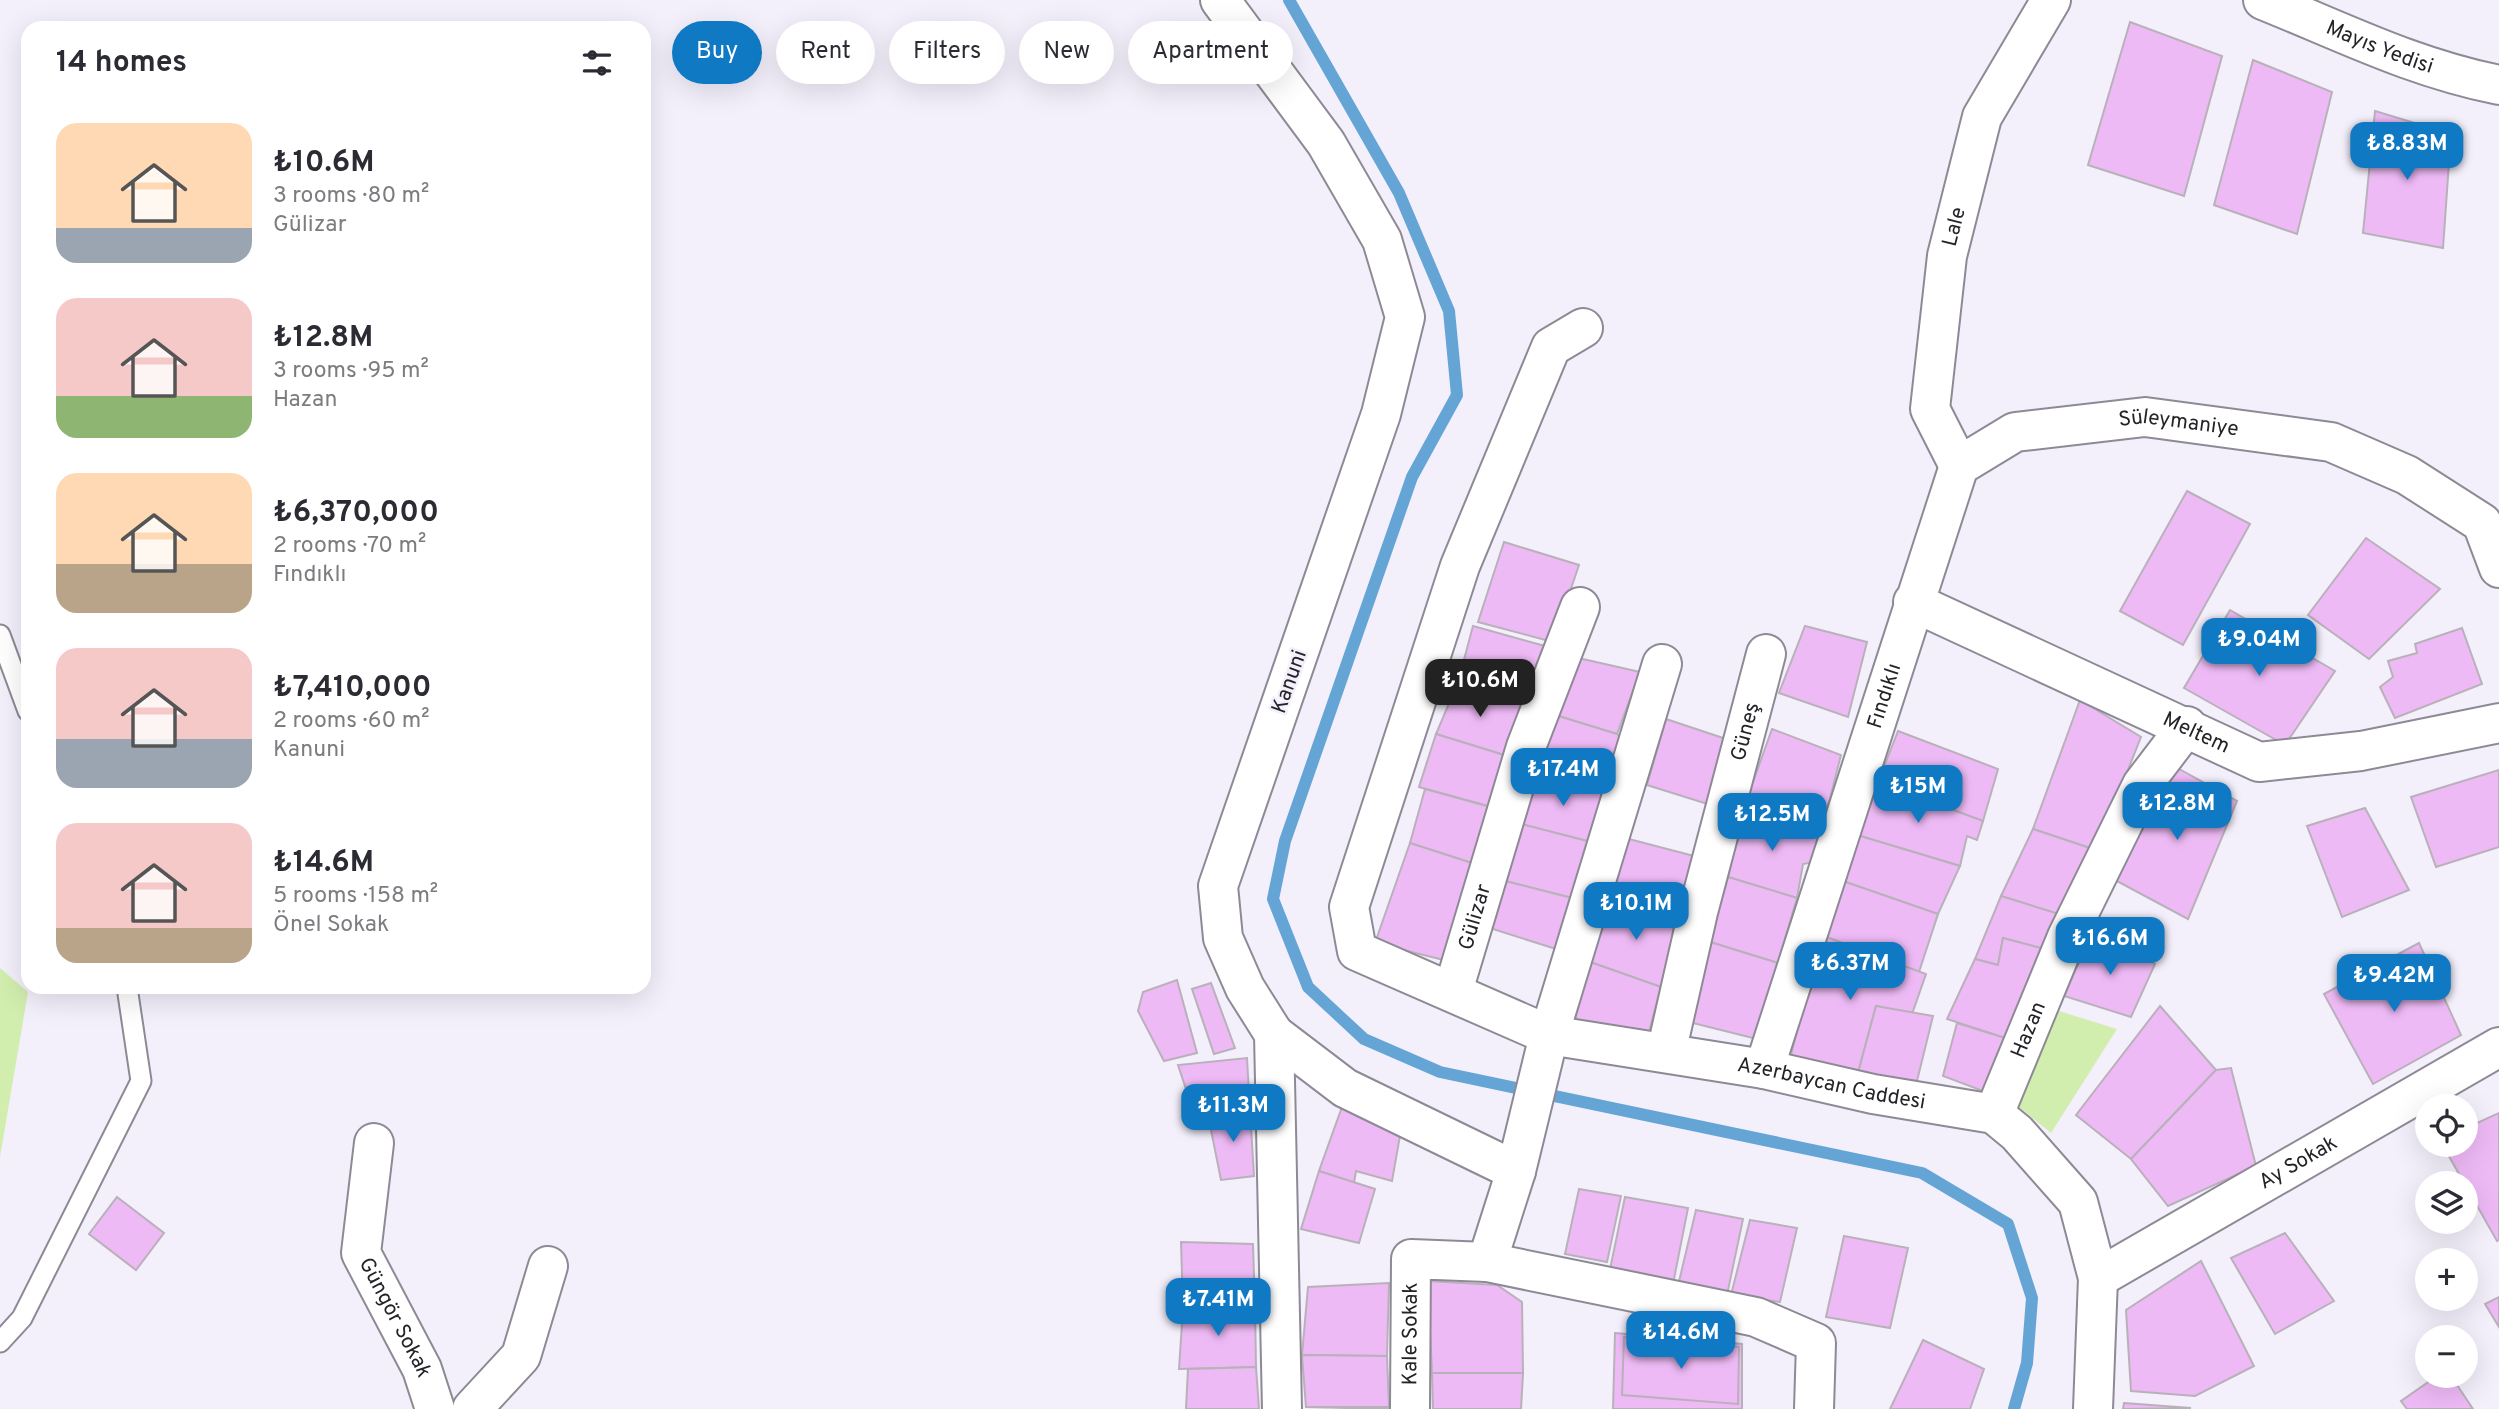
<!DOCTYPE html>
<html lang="en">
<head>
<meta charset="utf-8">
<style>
  body { margin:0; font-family:Overpass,sans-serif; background:#f7f7f7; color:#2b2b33; height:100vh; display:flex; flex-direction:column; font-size:26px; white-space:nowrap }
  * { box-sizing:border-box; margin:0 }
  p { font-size:23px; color:#7c7c81 }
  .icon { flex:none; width:38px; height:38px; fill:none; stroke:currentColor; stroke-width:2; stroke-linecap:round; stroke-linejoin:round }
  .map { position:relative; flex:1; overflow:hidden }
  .details { position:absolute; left:21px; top:21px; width:630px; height:973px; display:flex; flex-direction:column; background:#fff; border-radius:21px; box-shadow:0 7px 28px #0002 }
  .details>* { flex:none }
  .guide { position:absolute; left:672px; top:21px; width:665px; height:63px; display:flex; gap:14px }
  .controls { position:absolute; left:2415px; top:1094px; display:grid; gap:14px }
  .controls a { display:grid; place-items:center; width:63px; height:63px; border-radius:50%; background:#fff; box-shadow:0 7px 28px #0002; font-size:35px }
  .price { position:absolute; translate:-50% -60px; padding:0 16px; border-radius:14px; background:#1079c4; color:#fff; font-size:23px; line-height:46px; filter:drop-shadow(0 2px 4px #0008) }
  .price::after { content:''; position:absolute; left:50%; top:42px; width:21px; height:16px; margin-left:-10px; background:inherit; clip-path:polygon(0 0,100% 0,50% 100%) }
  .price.active { background:#222; color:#fff }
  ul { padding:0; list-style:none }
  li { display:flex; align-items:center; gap:21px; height:175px; padding:0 35px }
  li span { display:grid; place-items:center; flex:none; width:196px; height:140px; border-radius:21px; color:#555 }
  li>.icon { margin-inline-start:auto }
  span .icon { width:84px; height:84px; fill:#fffc; stroke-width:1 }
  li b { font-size:30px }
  h2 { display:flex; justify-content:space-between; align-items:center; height:84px; padding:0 35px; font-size:30px }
  .tag { padding:0 24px; border-radius:32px; background:#fff; box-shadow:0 7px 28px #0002; font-size:24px; line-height:63px }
  .tag.active { background:#1079c4; color:#fff }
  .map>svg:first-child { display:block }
</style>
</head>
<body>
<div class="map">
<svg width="2499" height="1409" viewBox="0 0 2499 1409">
  <rect width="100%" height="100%" fill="#f3effb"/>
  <g fill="#d2eeae">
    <path d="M0,968L28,992L0,1157Z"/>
    <path d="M2046,1007L2117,1029L2051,1133L2009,1099Z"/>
  </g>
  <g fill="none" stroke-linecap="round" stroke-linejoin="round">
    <path stroke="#64a5d5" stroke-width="12" d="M1289,0L1399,193L1449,311L1457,395L1412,477L1285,841L1273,899L1308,987L1364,1039L1440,1072L1922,1173L2008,1224L2032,1298L2027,1363L2014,1409"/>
  </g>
  <g fill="#eebaf6" stroke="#b9b1ba" stroke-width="2">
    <path d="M2130,22L2222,56L2184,196L2088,165Z"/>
    <path d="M2253,60L2332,92L2297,234L2214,205Z"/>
    <path d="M2375,111L2451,134L2443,248L2363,233Z"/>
    <path d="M2187,491L2250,524L2183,645L2120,611Z"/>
    <path d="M2366,538L2440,589L2369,659L2308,615Z"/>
    <path d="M1504,542L1579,565L1553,642L1478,622Z"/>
    <path d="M2230,610L2335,671L2285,745L2184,688Z"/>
    <path d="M1473,626L1545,646L1523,703L1458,682Z"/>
    <path d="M1805,626L1867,642L1848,717L1779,693Z"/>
    <path d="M2462,628L2482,684L2395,718L2380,687L2393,677L2388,661L2417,653L2415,644Z"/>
    <path d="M1574,657L1640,672L1617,734L1555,715Z"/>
    <path d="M1458,682L1523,703L1504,755L1436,734Z"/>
    <path d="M2080,700L2141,737L2096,850L2033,829Z"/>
    <path d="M1555,715L1617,734L1625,740L1607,795L1537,771Z"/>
    <path d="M1666,719L1735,742L1714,806L1647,785Z"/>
    <path d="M1772,729L1841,755L1821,833L1743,810Z"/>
    <path d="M1898,731L1998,769L1983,821L1878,782Z"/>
    <path d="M1436,734L1504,755L1488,806L1419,787Z"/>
    <path d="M2172,765L2237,801L2188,919L2115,880Z"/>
    <path d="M2499,770V847L2436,867L2411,797Z"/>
    <path d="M1537,771L1607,795L1591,842L1521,824Z"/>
    <path d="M1878,782L1983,821L1977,840L1967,836L1960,866L1857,835Z"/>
    <path d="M1425,789L1494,808L1478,865L1410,843Z"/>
    <path d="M2365,808L2409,890L2342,917L2307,826Z"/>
    <path d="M1743,810L1821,833L1814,862L1803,864L1797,898L1728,877Z"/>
    <path d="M1521,824L1591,842L1572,898L1505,881Z"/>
    <path d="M2033,829L2096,850L2065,916L2001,896Z"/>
    <path d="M1857,835L1960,866L1938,914L1837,879Z"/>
    <path d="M1625,838L1694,856L1680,918L1606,897Z"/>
    <path d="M1410,843L1478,865L1448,961L1375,943Z"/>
    <path d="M1728,877L1797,898L1778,963L1710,942Z"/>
    <path d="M1837,879L1938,914L1919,972L1821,935Z"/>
    <path d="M1505,881L1572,898L1559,950L1490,928Z"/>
    <path d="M2001,896L2065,916L2048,950L2003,938L1998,965L1975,959Z"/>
    <path d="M1611,898L1680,918L1661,987L1590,962Z"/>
    <path d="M2092,933L2155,964L2131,1017L2064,996Z"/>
    <path d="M1821,935L1926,974L1912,1014L1876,1006L1858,1073L1791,1055Z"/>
    <path d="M2003,938L2048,950L2005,1038L1947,1019L1975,959L1998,965Z"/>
    <path d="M1710,942L1778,963L1757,1039L1689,1022Z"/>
    <path d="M2419,943L2461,1035L2373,1084L2324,994Z"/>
    <path d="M1590,962L1661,987L1646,1043L1574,1024Z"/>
    <path d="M1177,980L1197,1053L1164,1061L1138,1011L1143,992Z"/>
    <path d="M1211,983L1235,1048L1214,1054L1192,989Z"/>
    <path d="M1876,1006L1933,1016L1917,1081L1858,1073Z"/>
    <path d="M2160,1006L2216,1070L2131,1159L2076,1115Z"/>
    <path d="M1957,1023L2005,1038L1983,1091L1943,1076Z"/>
    <path d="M1247,1058L1250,1111L1208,1115L1192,1107L1178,1065Z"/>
    <path d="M2231,1068L2256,1166L2168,1206L2131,1159L2216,1070Z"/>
    <path d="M1343,1104L1401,1130L1392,1181L1356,1171L1354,1183L1319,1171Z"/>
    <path d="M1250,1111L1254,1176L1221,1180L1208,1115Z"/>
    <path d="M2499,1113V1240L2497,1241L2442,1144H2466V1128Z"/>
    <path d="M1319,1171L1375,1189L1359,1243L1301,1229Z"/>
    <path d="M1579,1189L1621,1196L1607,1262L1565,1254Z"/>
    <path d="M117,1197L164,1233L136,1270L89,1234Z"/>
    <path d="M1625,1197L1688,1208L1672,1289L1608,1279Z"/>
    <path d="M1696,1210L1743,1219L1727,1295L1677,1290Z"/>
    <path d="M1750,1220L1797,1228L1780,1302L1731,1295Z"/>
    <path d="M2285,1233L2334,1301L2275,1334L2231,1258Z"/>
    <path d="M1844,1236L1908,1248L1890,1328L1826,1317Z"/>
    <path d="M1181,1242L1253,1244L1255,1308H1183Z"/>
    <path d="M2201,1261L2254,1366L2195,1396L2131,1391L2126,1310Z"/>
    <path d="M1428,1281L1497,1285L1522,1302L1523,1373H1432Z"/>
    <path d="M1389,1283L1387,1356L1302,1355L1308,1287Z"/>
    <path d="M2499,1297V1327L2485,1304Z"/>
    <path d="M1183,1308H1255L1256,1367L1179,1369Z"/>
    <path d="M1615,1333L1742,1344V1409H1613Z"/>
    <path d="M1624,1337L1739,1347L1738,1404L1622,1395Z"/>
    <path d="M1923,1340L1984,1369L1970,1409H1890Z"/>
    <path d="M1302,1355L1387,1356L1389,1407H1306Z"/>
    <path d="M1256,1367L1259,1409H1186L1188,1369Z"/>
    <path d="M1432,1373H1523L1521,1409H1433Z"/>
    <path d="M2437,1376H2451L2473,1409H2407L2401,1401Z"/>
    <path d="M2124,1403L2191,1408L2123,1409Z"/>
    <path d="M1306,1407H1389V1409Z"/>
  </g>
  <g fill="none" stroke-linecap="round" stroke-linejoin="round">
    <defs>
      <g id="lane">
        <path d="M0,635L28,711"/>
        <path d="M0,1342L22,1318L141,1081L127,987"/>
      </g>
      <g id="street">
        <path id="s1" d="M2263,0C2345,33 2411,67 2499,85"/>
        <path id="s2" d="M1583,328L1551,347L1460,566L1349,907L1357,951L1549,1035L1764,1069L1873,1094L1994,1114L2017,1133L2078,1202L2098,1278L2093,1409"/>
        <path id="s3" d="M1959,466L1930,409L1947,256L1982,117L2051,0"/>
        <path id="s4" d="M1913,602L2259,762L2361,751L2499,723"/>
        <path id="s5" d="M1453,991L1526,747L1580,607"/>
        <path d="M1274,1034L1345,1088L1516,1171"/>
        <path id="s6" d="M1666,1053L1698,912L1766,654"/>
        <path id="s7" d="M1764,1069L1959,466L2015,432L2145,417L2331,442L2407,475L2482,523L2499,568"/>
        <path id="s8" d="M1994,1114L2067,937L2142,785L2187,726"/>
        <path id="s9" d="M374,1143L361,1253L422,1369L435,1409"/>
        <path d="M1487,1262L1516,1171L1549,1035L1662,664"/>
        <path id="s10" d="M2098,1278L2499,1047"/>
        <path d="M472,1409L521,1356L548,1266"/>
        <path id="s11" d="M1410,1409L1411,1259L1487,1262L1756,1317L1816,1343L1814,1409"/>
      </g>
      <path id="secondary" d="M1220,0L1326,143L1382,240L1405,317L1381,414L1218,886L1223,938L1245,988L1274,1034L1282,1409"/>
    </defs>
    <use href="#lane" stroke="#8e8a95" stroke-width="23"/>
    <use href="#street" stroke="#8e8a95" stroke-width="42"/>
    <use href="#secondary" stroke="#8e8a95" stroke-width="42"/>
    <use href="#lane" stroke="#fff" stroke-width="19"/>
    <use href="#street" stroke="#fff" stroke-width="38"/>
    <use href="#secondary" stroke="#fff" stroke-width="38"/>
  </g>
  <g text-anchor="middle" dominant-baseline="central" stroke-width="5" stroke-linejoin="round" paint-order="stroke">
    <g font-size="21" fill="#252327" stroke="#f3effb">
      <text stroke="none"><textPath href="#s1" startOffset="126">Mayıs Yedisi</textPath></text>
      <text stroke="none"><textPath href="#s3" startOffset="248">Lale</textPath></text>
      <text stroke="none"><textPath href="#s7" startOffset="864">Süleymaniye</textPath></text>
      <text transform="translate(1290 682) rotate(-70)">Kanuni</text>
      <text stroke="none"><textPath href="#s7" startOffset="392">Fındıklı</textPath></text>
      <text stroke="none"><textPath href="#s6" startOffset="331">Güneş</textPath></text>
      <text stroke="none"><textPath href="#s4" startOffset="312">Meltem</textPath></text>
      <text stroke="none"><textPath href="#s5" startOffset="77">Gülizar</textPath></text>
      <text stroke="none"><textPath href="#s8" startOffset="91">Hazan</textPath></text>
      <text stroke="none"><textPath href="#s2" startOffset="1174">Azerbaycan Caddesi</textPath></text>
      <text stroke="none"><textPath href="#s10" startOffset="231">Ay Sokak</textPath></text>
      <text stroke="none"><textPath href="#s9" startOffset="184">Güngör Sokak</textPath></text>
      <text stroke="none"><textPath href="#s11" startOffset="75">Kale Sokak</textPath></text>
    </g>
  </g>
</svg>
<div class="controls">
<a><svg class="icon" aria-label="locate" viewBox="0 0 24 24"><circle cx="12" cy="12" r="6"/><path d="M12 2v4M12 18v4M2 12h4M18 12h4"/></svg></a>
<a><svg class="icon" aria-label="layers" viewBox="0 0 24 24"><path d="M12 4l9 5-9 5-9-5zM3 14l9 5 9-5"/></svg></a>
<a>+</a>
<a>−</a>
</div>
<b class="price" style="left:2407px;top:182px">₺8.83M</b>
<b class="price" style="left:2259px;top:678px">₺9.04M</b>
<b class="price active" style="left:1480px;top:719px">₺10.6M</b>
<b class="price" style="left:1563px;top:808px">₺17.4M</b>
<b class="price" style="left:1918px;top:825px">₺15M</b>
<b class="price" style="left:2177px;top:842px">₺12.8M</b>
<b class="price" style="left:1772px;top:853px">₺12.5M</b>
<b class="price" style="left:1636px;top:942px">₺10.1M</b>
<b class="price" style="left:2110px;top:977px">₺16.6M</b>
<b class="price" style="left:1850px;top:1002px">₺6.37M</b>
<b class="price" style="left:2394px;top:1014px">₺9.42M</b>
<b class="price" style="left:1233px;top:1144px">₺11.3M</b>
<b class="price" style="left:1218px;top:1338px">₺7.41M</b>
<b class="price" style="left:1681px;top:1371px">₺14.6M</b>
<div class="guide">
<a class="tag active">Buy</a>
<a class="tag">Rent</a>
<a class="tag">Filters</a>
<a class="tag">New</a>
<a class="tag">Apartment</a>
</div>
<section class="details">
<h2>14 homes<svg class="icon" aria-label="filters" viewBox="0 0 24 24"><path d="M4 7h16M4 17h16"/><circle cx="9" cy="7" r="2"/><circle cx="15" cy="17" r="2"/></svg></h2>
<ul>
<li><span style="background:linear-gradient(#ffd9b3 75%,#9aa5b1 0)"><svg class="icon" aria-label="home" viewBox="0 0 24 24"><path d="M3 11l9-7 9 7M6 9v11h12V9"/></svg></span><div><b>₺10.6M</b><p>3 rooms · 80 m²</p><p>Gülizar</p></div></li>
<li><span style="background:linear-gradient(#f6c9c9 70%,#8fb573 0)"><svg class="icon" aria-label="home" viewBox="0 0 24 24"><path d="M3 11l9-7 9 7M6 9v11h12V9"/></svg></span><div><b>₺12.8M</b><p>3 rooms · 95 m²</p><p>Hazan</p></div></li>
<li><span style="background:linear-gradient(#ffd9b3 65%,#b9a48a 0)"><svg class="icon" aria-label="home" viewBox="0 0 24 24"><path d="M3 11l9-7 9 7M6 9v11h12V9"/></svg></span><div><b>₺6,370,000</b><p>2 rooms · 70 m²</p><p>Fındıklı</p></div></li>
<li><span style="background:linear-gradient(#f6c9c9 65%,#9aa5b1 0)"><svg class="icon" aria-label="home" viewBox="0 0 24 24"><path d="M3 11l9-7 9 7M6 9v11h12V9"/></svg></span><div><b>₺7,410,000</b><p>2 rooms · 60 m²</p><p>Kanuni</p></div></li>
<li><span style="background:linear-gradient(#f6c9c9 75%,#b9a48a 0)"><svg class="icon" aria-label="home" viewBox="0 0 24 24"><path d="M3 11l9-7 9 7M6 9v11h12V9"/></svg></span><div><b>₺14.6M</b><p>5 rooms · 158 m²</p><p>Önel Sokak</p></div></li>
</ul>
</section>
</div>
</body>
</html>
